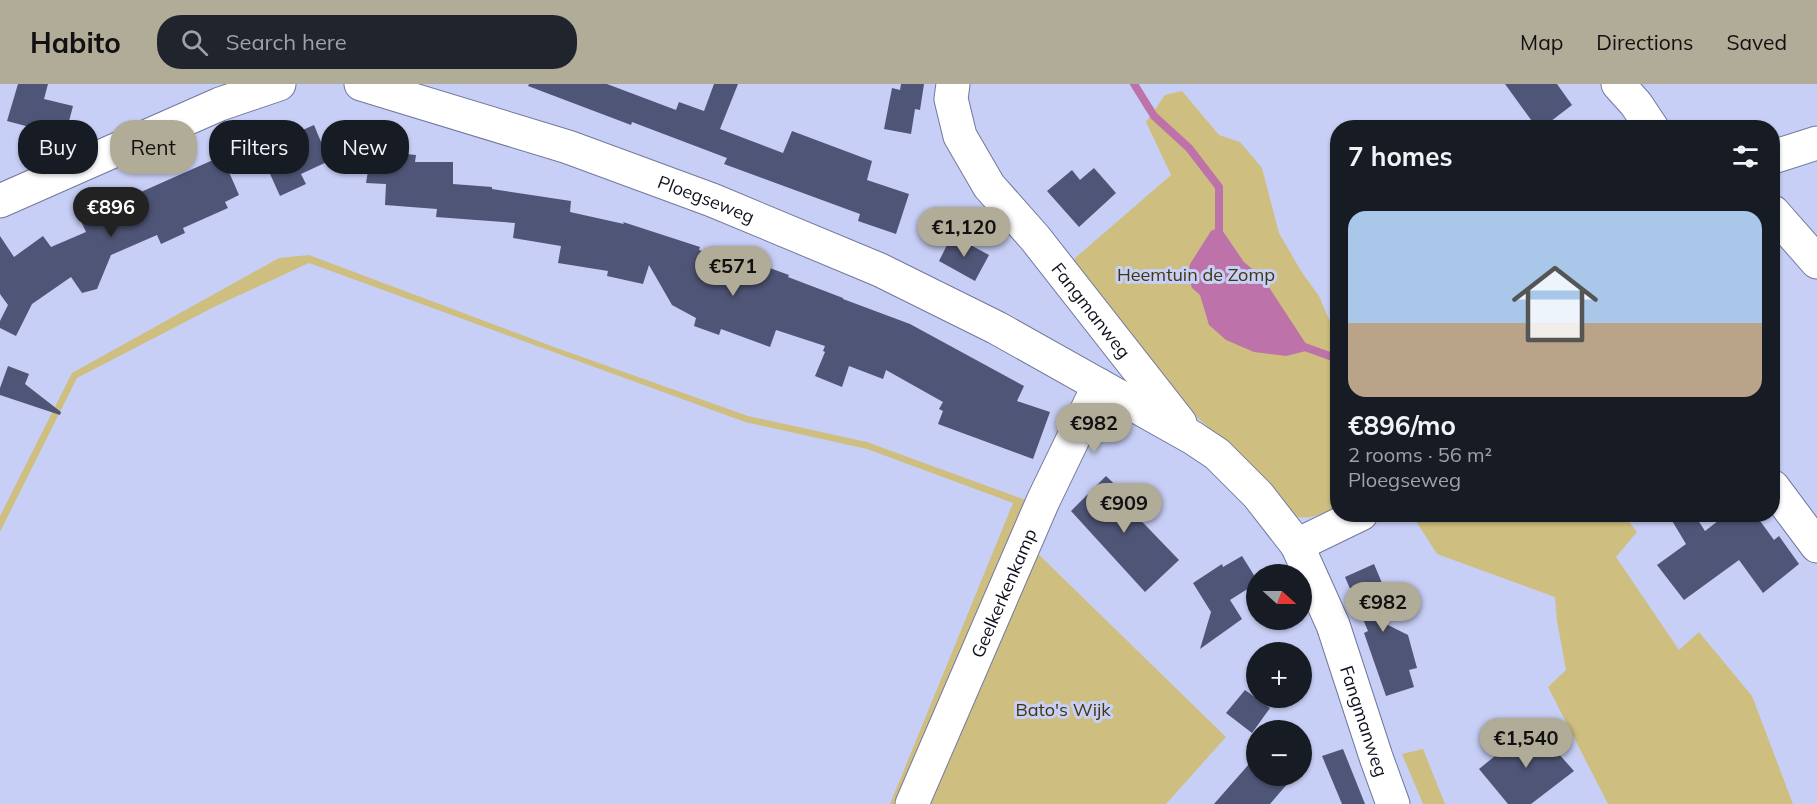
<!DOCTYPE html>
<html lang="en">
<head>
<meta charset="utf-8">
<style>
  body { margin:0; font-family:Mulish,sans-serif; background:#20242c; color:#f1f3f6; height:100vh; display:flex; flex-direction:column; font-size:22px; white-space:nowrap }
  * { box-sizing:border-box; margin:0 }
  p { font-size:20px; color:#9ea1a6 }
  .icon { flex:none; width:33px; height:33px; fill:none; stroke:currentColor; stroke-width:2; stroke-linecap:round; stroke-linejoin:round }
  .map { position:relative; flex:1; overflow:hidden }
  .drawer { position:absolute; left:1330px; top:36px; width:450px; height:402px; display:flex; flex-direction:column; background:#171b24; border-radius:24px; box-shadow:0 2px 4px #0004 }
  .drawer>* { flex:none }
  .top-card { position:absolute; left:18px; top:36px; width:570px; height:54px; display:flex; gap:12px }
  .needle { width:39px; rotate:111deg }
  .tools { position:absolute; left:1246px; top:480px; display:grid; gap:12px }
  .tools a { display:grid; place-items:center; width:66px; height:66px; border-radius:50%; background:#171b24; box-shadow:0 2px 4px #0004; font-size:30px }
  .price { position:absolute; translate:-50% -51px; padding:0 14px; border-radius:21px; background:#b1ac97; color:#111; font-size:20px; line-height:39px; filter:drop-shadow(0 2px 3px #0008) }
  .price::after { content:''; position:absolute; left:50%; top:36px; width:18px; height:14px; margin-left:-9px; background:inherit; clip-path:polygon(0 0,100% 0,50% 100%) }
  .price.active { background:#222; color:#fff }
  ul { padding:0; list-style:none }
  li { display:grid; align-content:center; gap:12px; height:318px; padding:0 18px }
  li span { display:grid; place-items:center; height:186px; border-radius:18px; color:#555 }
  li>.icon { margin-inline-start:auto }
  span .icon { width:108px; height:108px; fill:#fffc; stroke-width:1 }
  li b { font-size:26px }
  h2 { display:flex; justify-content:space-between; align-items:center; height:72px; padding:0 18px; font-size:26px }
  .pill { padding:0 21px; border-radius:24px; background:#171b24; box-shadow:0 2px 4px #0004; font-size:21px; line-height:54px }
  .pill.active { background:#b1ac97; color:#111 }
  header { display:flex; align-items:center; gap:36px; box-sizing:border-box; height:84px; padding:0 30px; background:#b1ac97; color:#111 }
  header strong { font-size:28px }
  nav { display:flex; gap:33px; margin-inline-start:auto; font-size:21px }
  .search { width:420px; height:54px; background:#20242c; display:flex; align-items:center; gap:15px; box-sizing:border-box; padding:0 21px; border-radius:24px; color:#9ea1a6; font-size:22px }
  .map>svg:first-child { display:block }
</style>
</head>
<body>
<header>
<strong>Habito</strong>
<div class="search"><svg class="icon" aria-label="search" viewBox="0 0 24 24"><circle cx="10" cy="10" r="6"/><path d="M15 15l6 6"/></svg>Search here</div>
<nav><a>Map</a><a>Directions</a><a>Saved</a></nav>
</header>
<div class="map">
<svg width="1817" height="720" viewBox="0 0 1817 720">
  <rect width="100%" height="100%" fill="#c8cff6"/>
  <g fill="#cebf80">
    <path d="M1182,7L1219,51L1240,58L1262,84L1279,149L1301,187L1319,212L1338,256V424C1319,429 1311,438 1291,431C1256,392 1223,353 1182,321L1089,198L1074,175L1171,91L1146,38L1165,11Z"/>
    <path d="M309,171L554,263L748,332L867,358L1028,417L900,720H890L1013,419L867,365L745,338L309,179L216,222L77,294L0,448V432L72,289L279,174Z"/>
    <path d="M1412,431H1624L1637,448L1616,473L1679,566L1699,548L1752,612L1793,720H1608L1548,603L1566,586L1557,537L1555,513L1437,470Z"/>
    <path d="M1030,462L1226,653L1166,720H918Z"/>
    <path d="M1423,665L1445,720H1423L1402,670Z"/>
  </g>
  <path fill="#bd73aa" d="M1220,143L1244,178L1263,194L1310,266L1286,272L1254,268L1226,256L1209,241L1200,211L1192,204L1188,192L1190,180L1211,147Z"/>
  <g fill="none" stroke-linecap="round" stroke-linejoin="round">
    <g stroke="#bd73aa" stroke-width="8">
      <path d="M1134,0L1154,32L1189,64L1219,103V152"/>
      <path d="M1302,262L1338,275"/>
    </g>
  </g>
  <g fill="#4f5576">
    <path d="M18,0H48L44,15L73,22L67,45L39,38L37,45L7,37Z"/>
    <path d="M529,0H607L676,26L679,18L704,27L714,0H738L720,45L783,69L792,47L872,77L867,96L909,110L896,150L858,137L860,130L724,80L727,74L632,38L631,41L528,2Z"/>
    <path d="M901,0H924L920,26L915,25L911,50L884,45L892,4L900,6Z"/>
    <path d="M1505,0H1557L1572,21L1542,44H1537Z"/>
    <path d="M314,41L329,77L301,90L306,100L280,112L266,81L271,79L264,63Z"/>
    <path d="M357,58L380,60L384,68L416,71L415,78H453V100L492,103V105L571,117L570,128L624,140L623,138L700,163L699,166L755,184L756,180L767,183L789,191L788,193L843,214V215L910,240L1024,302L1017,317L1050,328L1033,375L938,340L943,327L939,325L943,318L886,286L883,295L849,282L842,303L815,292L825,268L823,267L825,262L776,246L770,263L721,245L719,251L694,242L696,234L672,221L649,181L643,200L607,192L608,187L558,179L561,162L513,154L515,139L436,133L437,125L385,121L386,100L366,99L368,87L355,86Z"/>
    <path d="M222,72L239,111L225,118L228,124L183,144L185,149L161,160L157,151L111,171L97,205L82,209L71,193L32,220L16,252L0,244V237L8,221L0,210V152L14,173L43,152L51,163L86,148L80,135Z"/>
    <path d="M1094,84L1116,109L1079,143L1047,107L1072,86L1080,96Z"/>
    <path d="M952,151L989,171L975,197L939,177Z"/>
    <path d="M8,282L29,290L25,300L61,328L60,331L0,311V304Z"/>
    <path d="M1106,392L1130,415L1125,420L1179,476L1145,508L1071,427Z"/>
    <path d="M1668,430H1694L1705,447L1727,430H1755L1774,456L1779,452L1799,480L1763,509L1739,476L1684,516L1657,481L1686,460Z"/>
    <path d="M1242,472L1257,496V499L1230,516L1242,535L1200,565L1211,528L1193,499L1222,480L1223,483Z"/>
    <path d="M1374,480L1390,518L1364,529L1408,551L1417,584L1409,586L1414,603L1386,612L1364,549L1368,547L1345,493Z"/>
    <path d="M1245,606L1270,624L1252,649L1226,629Z"/>
    <path d="M1533,641L1574,687L1531,720H1508L1479,685Z"/>
    <path d="M1343,665L1365,720H1342L1322,672Z"/>
    <path d="M1257,671V692H1294L1270,720H1214Z"/>
  </g>
  <g fill="none" stroke-linecap="round" stroke-linejoin="round">
    <defs>
      <g id="minor">
        <path id="s1" d="M361,0L568,63L712,116L880,186L997,244L1193,354L1217,370L1258,411L1297,461L1333,541L1376,673L1393,720"/>
        <path id="s2" d="M953,0L951,15L960,52L989,102L1035,154L1180,339"/>
        <path d="M1618,0L1636,20L1652,44"/>
        <path d="M1773,73L1817,59"/>
        <path d="M0,117L220,20L279,0"/>
        <path d="M1773,128L1817,178"/>
        <path d="M1773,403L1817,462"/>
        <path d="M1297,461L1361,430"/>
        <path id="s3" d="M912,720L1043,417L1099,301"/>
      </g>
    </defs>
    <use href="#minor" stroke="#72789c" stroke-width="35"/>
    <use href="#minor" stroke="#fff" stroke-width="33"/>
  </g>
  <g text-anchor="middle" dominant-baseline="central" stroke-width="6" stroke-linejoin="round" paint-order="stroke">
    <g font-size="18" fill="#0f111f" stroke="#c8cff6">
      <text stroke="none"><textPath href="#s1" startOffset="364">Ploegseweg</textPath></text>
      <text stroke="none"><textPath href="#s2" startOffset="272">Fangmanweg</textPath></text>
      <text stroke="none"><textPath href="#s3" startOffset="230">Geelkerkenkamp</textPath></text>
      <text stroke="none"><textPath href="#s1" startOffset="1246">Fangmanweg</textPath></text>
    </g>
    <g font-size="18" fill="#40370e" stroke="#c8cff6">
      <text x="1196" y="190">Heemtuin de Zomp</text>
      <text x="1063" y="625">Bato's Wijk</text>
    </g>
  </g>
</svg>
<div class="tools">
<a><svg class="needle" viewBox="-14 -14 28 28"><path d="M0-13l5 13h-10z" fill="#e53935"/><path d="M0 13l5-13h-10z" fill="#9ea1a6"/></svg></a>
<a>+</a>
<a>−</a>
</div>
<b class="price active" style="left:111px;top:154px">€896</b>
<b class="price" style="left:964px;top:174px">€1,120</b>
<b class="price" style="left:733px;top:213px">€571</b>
<b class="price" style="left:1094px;top:370px">€982</b>
<b class="price" style="left:1124px;top:450px">€909</b>
<b class="price" style="left:1383px;top:549px">€982</b>
<b class="price" style="left:1526px;top:685px">€1,540</b>
<div class="top-card">
<a class="pill">Buy</a>
<a class="pill active">Rent</a>
<a class="pill">Filters</a>
<a class="pill">New</a>
</div>
<section class="drawer">
<h2>7 homes<svg class="icon" aria-label="filters" viewBox="0 0 24 24"><path d="M4 7h16M4 17h16"/><circle cx="9" cy="7" r="2"/><circle cx="15" cy="17" r="2"/></svg></h2>
<ul>
<li><span style="background:linear-gradient(#a9c7e8 60%,#b9a48a 0)"><svg class="icon" aria-label="home" viewBox="0 0 24 24"><path d="M3 11l9-7 9 7M6 9v11h12V9"/></svg></span><div><b>€896/mo</b><p>2 rooms · 56 m²</p><p>Ploegseweg</p></div></li>
</ul>
</section>
</div>
</body>
</html>
